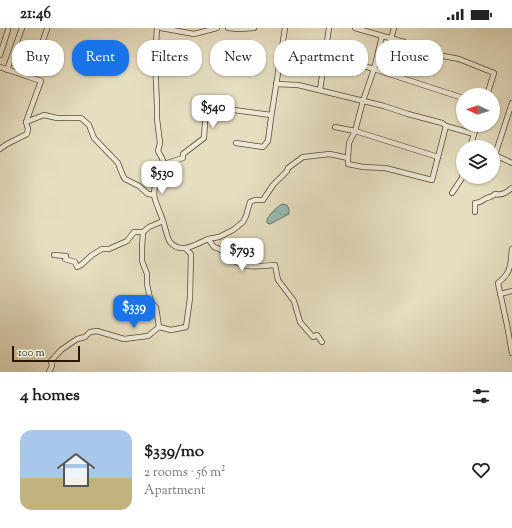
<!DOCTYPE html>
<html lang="en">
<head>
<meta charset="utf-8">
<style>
  body { margin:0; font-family:"Sorts Mill Goudy",serif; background:#f6f6f6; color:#222; height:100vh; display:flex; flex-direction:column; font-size:15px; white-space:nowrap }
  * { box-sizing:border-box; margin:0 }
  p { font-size:13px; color:#767676 }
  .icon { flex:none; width:22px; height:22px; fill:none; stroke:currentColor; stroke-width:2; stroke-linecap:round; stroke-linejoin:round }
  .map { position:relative; height:344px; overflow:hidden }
  .details { display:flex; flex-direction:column; background:#fff; flex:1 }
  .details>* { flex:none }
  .guide { position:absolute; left:12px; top:12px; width:488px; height:36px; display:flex; gap:8px }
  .needle { width:26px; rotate:274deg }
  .controls { position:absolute; left:456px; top:60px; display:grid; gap:8px }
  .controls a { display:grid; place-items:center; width:44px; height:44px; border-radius:50%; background:#fff; box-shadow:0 1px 3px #0004; font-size:20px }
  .scale { position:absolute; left:12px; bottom:10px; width:68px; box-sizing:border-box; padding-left:4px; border:2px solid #2a1700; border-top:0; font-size:11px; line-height:14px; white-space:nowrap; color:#2a1700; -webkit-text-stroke:3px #eeead7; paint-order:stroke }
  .price { position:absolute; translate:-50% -34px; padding:0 9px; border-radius:8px; background:#fff; color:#222; font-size:13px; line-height:26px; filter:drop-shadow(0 1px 2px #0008) }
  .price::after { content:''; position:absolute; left:50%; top:24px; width:12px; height:9px; margin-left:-6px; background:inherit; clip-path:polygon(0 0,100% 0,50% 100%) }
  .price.current { background:#1a73e8; color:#fff }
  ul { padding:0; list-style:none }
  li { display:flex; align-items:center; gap:12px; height:100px; padding:0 20px }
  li+li { border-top:1px solid #e0e0e0 }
  li span { display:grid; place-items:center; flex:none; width:112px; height:80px; border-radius:12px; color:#555 }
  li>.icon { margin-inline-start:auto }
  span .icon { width:48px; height:48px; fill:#fffc; stroke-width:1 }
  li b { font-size:17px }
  h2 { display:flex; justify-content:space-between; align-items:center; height:48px; padding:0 20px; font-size:17px }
  .chip { padding:0 14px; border-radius:16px; background:#fff; box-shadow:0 1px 3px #0004; font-size:14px; line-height:36px }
  .chip.current { background:#1a73e8; color:#fff }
  .status { display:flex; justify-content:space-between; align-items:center; height:28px; padding:0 20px; background:#fff; direction:ltr }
  .status svg { height:11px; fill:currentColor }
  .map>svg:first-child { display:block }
</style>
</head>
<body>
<div class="status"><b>21:46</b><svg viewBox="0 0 49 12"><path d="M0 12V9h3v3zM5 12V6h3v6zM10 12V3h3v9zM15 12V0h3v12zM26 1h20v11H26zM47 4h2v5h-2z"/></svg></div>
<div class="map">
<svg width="512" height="344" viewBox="0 0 512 344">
  <defs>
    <pattern id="water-waves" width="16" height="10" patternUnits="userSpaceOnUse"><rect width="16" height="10" fill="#96bcb3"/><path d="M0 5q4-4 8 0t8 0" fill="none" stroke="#81a198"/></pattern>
  </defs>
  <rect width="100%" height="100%" fill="#e5dec1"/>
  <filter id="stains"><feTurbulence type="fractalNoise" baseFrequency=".005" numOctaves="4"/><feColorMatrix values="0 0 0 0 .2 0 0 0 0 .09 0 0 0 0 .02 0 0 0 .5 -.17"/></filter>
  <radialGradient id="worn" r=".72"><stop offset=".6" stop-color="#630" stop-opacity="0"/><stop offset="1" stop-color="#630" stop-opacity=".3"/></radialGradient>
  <path fill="url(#water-waves)" stroke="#6b7a6b" d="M282,176L287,177L289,181V186L272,195L270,196L267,195V192C270,185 276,180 282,176Z"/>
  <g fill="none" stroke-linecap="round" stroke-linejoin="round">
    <defs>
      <g id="street">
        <path d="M161,0L194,6L217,0"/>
        <path d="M228,0L238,1L254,0"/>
        <path d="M355,0L404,14L438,27L459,31L494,45L487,67"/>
        <path d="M391,11L394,0"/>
        <path d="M282,22L325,27L374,41L463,70"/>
        <path d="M0,27L8,2"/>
        <path d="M0,39L41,53L26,94L28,101L27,106L7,116L0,121"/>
        <path d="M7,42L22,0"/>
        <path d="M30,49L47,1"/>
        <path d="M276,56L298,57L384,78L408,86L442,95L446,98L474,106"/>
        <path d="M320,62L329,0"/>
        <path d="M512,75L495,127L512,135"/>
        <path d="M26,94L44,87L57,90H81L89,97L94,110L118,135L123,148L125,151L139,158L148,166L154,167"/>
        <path d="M335,99L355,103L438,129L446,98"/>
        <path d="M236,115L263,119L268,113L271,90L285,0"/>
        <path d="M470,119L477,97"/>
        <path d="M348,130V136L363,139L385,140L432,152L438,129"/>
        <path d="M164,136L183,130V126L204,110L206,79L234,82L271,87"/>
        <path d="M452,165L462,150L463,145"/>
        <path d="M475,184V175C481,175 482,172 487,170C490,169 492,169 495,166C502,168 507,164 512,160"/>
        <path d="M163,193C165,198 167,210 170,214C181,227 196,216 208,211L214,219C226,222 230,232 240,236C250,240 264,238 275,237L278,252L294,273L300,294L313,309L317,307L322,314"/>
        <path d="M143,204L142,220V233L147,246V256L151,275L156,279L159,299"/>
        <path d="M208,211L219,209L233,202L243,194L246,188L250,174L255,172H263L273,157L287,143L288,140L303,129L330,126L348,130L349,115L355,103L363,73L374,41L382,8"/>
        <path d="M512,221C510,237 512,244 498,255L507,297L512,325"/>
        <path d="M54,227L66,228L65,231L75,234L77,239L81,237L92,227L102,221H109L127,213L134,204H143L149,199L163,193C161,186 154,172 154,166C154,156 159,145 164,136L162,130L158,123L160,115L157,91V78L155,30L157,0"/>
        <path d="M500,266L512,263"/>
        <path d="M49,344L52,338L51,333L61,322L77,311L85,309L90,304L97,303L124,311L148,308L159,299L171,302L186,299L190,270L191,226L186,221"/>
      </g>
    </defs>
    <use href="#street" stroke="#594930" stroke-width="6"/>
    <use href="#street" stroke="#eeead7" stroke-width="4.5"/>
  </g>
  <rect width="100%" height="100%" filter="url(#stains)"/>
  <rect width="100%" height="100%" fill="url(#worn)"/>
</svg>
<div class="controls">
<a><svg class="needle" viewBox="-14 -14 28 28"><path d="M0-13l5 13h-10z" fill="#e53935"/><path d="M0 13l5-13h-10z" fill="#767676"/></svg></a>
<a><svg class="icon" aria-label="layers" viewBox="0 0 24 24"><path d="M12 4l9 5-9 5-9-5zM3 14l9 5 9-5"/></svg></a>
</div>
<div class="scale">100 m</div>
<b class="price" style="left:213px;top:101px">$540</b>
<b class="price" style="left:162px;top:167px">$530</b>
<b class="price" style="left:242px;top:244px">$793</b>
<b class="price current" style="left:134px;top:301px">$339</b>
<div class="guide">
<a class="chip">Buy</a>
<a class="chip current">Rent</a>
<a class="chip">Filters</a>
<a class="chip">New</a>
<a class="chip">Apartment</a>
<a class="chip">House</a>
</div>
</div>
<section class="details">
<h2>4 homes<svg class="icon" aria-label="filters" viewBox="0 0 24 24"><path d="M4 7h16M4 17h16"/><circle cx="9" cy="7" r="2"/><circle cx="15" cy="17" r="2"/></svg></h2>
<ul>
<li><span style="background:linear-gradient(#a9c7e8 60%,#c2b280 0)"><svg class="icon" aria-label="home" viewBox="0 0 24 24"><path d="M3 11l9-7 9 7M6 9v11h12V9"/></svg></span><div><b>$339/mo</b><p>2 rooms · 56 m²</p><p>Apartment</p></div><svg class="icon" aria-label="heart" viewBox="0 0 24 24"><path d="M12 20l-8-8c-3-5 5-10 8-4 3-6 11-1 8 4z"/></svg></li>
</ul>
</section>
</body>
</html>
